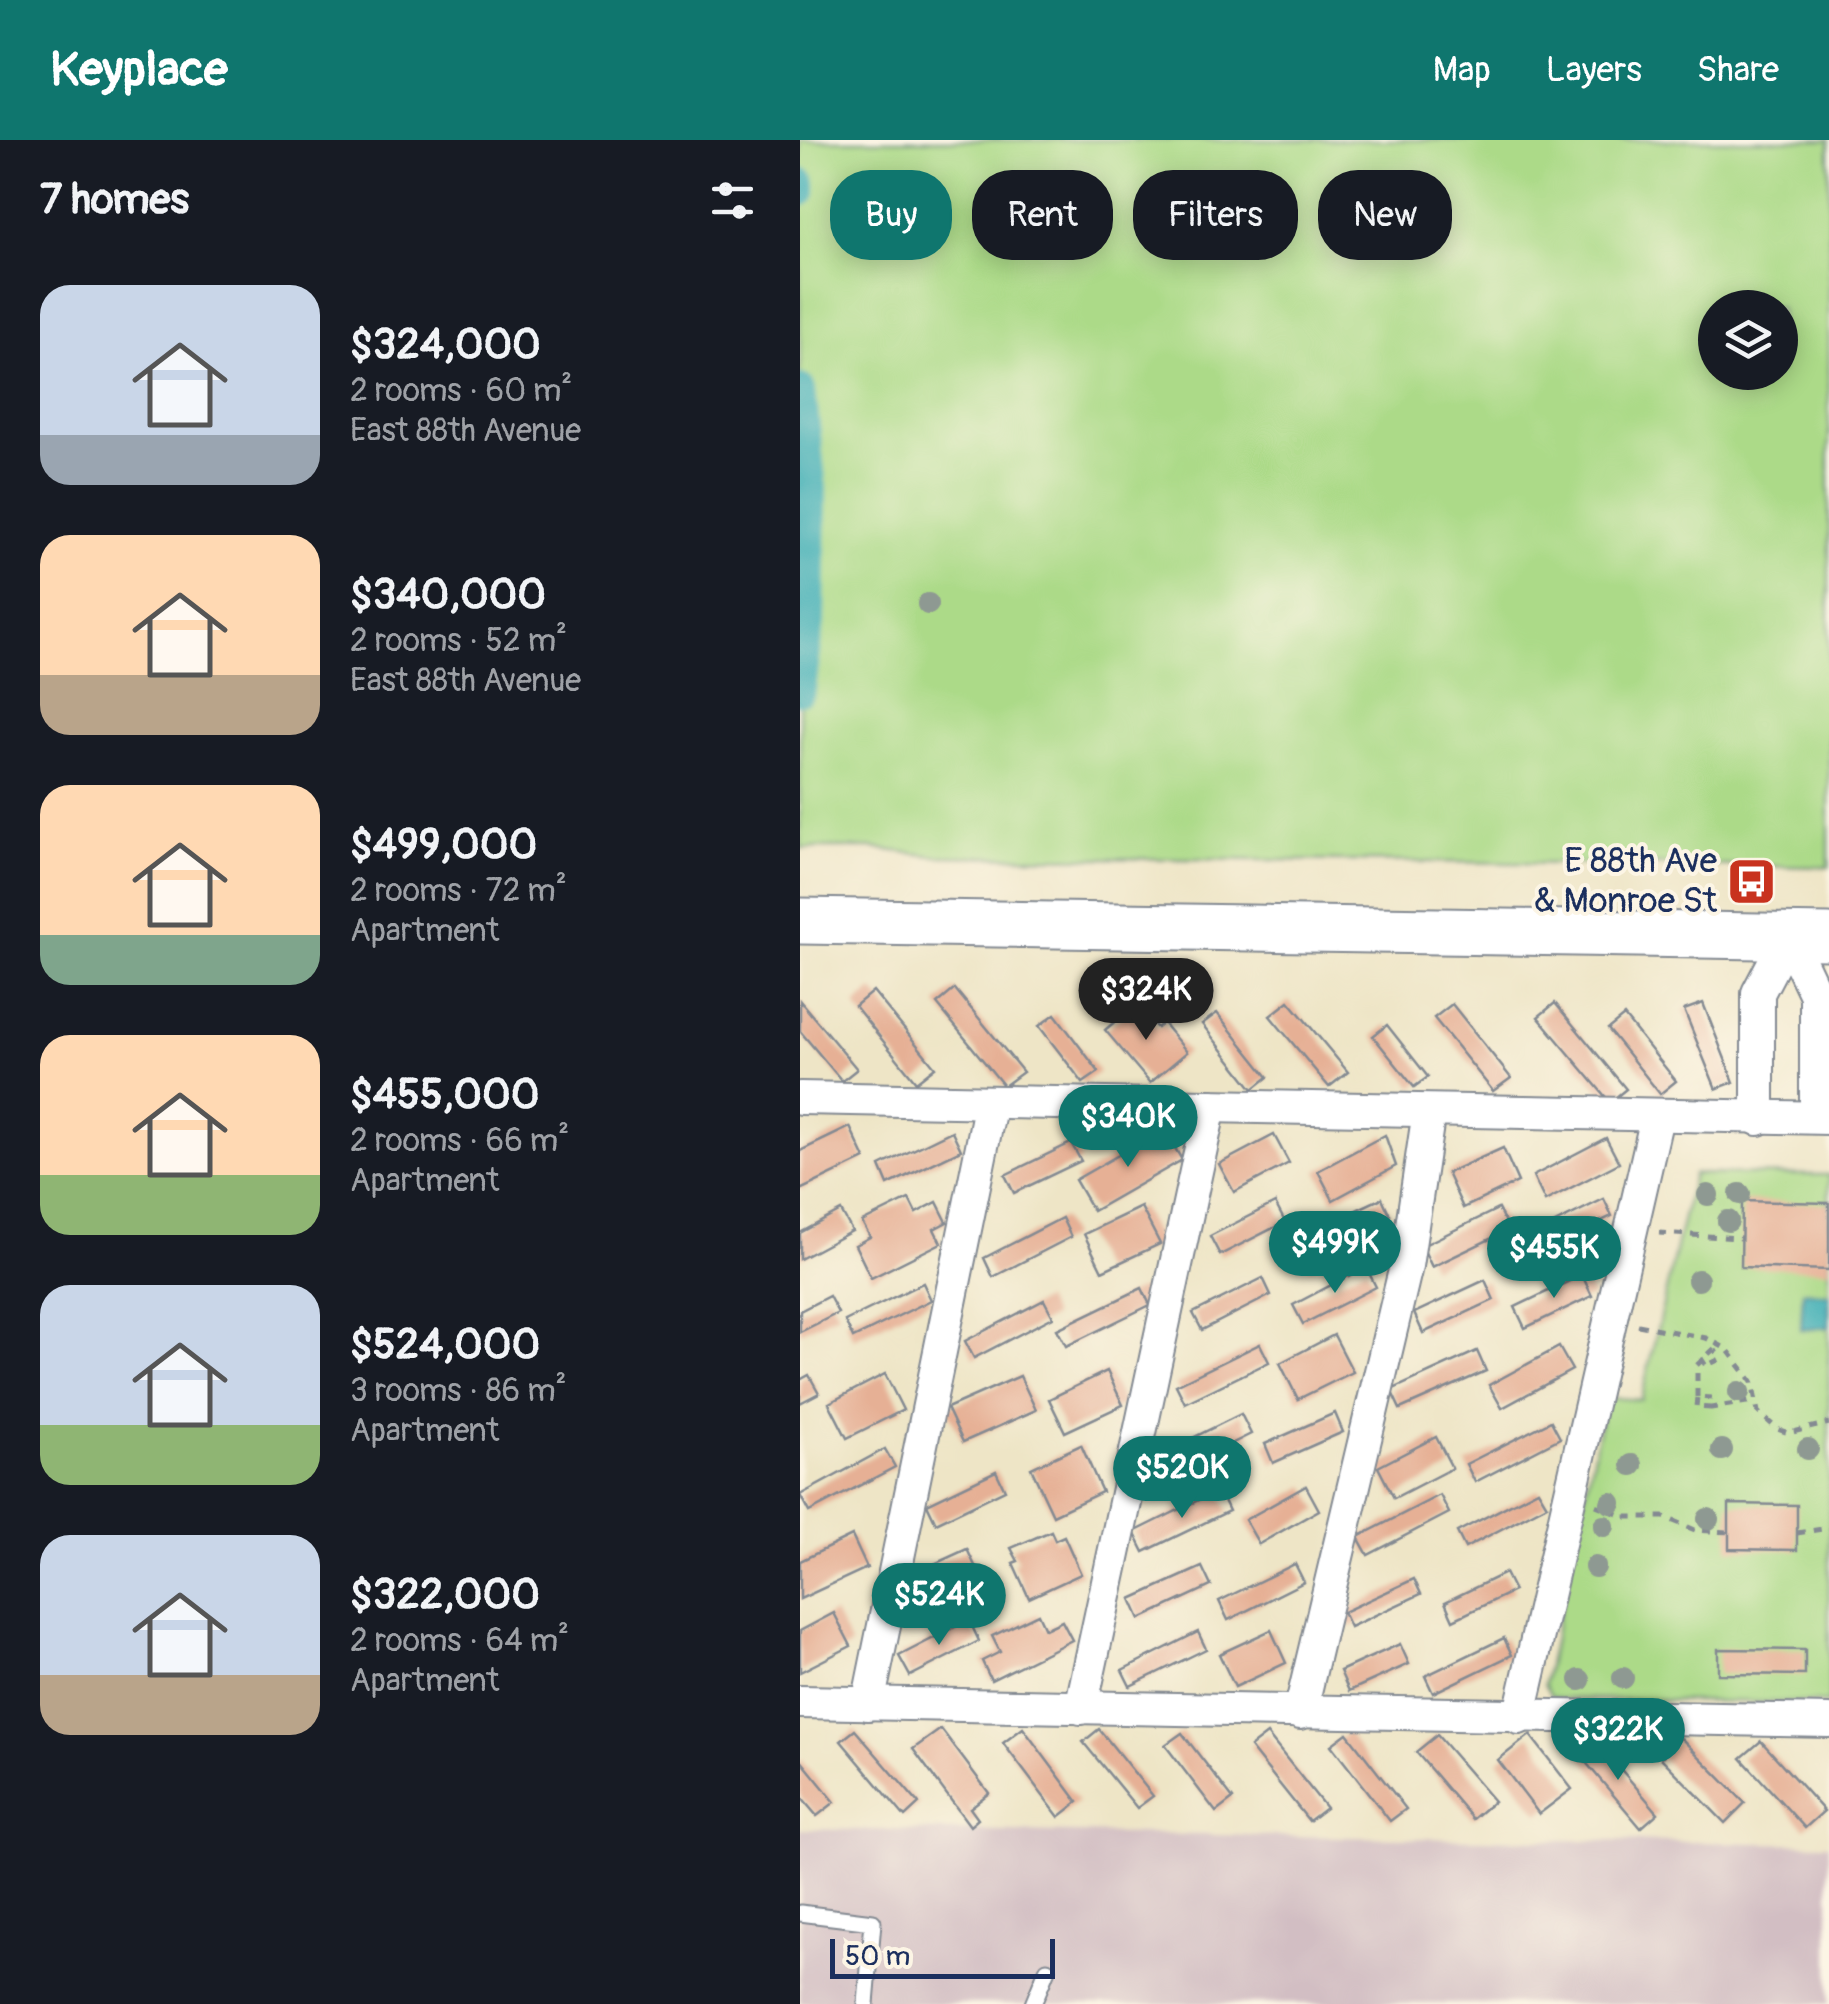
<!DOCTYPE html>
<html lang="en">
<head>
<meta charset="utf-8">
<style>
  body { margin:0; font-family:Pangolin,sans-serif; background:#242831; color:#f1f3f6; height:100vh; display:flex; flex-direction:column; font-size:38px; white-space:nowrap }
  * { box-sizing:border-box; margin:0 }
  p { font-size:32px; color:#9ea1a6 }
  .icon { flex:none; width:55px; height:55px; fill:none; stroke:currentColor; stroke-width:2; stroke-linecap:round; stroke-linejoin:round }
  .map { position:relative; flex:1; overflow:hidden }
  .sheet { display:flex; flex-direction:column; background:#171b24; width:800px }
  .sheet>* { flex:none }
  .hud { position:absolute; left:30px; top:30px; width:848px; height:90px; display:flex; gap:20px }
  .tools { position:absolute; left:898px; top:150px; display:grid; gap:20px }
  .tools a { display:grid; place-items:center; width:100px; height:100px; border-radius:50%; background:#171b24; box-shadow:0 5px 25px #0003; font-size:50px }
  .scale { position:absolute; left:30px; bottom:25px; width:225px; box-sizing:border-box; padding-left:10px; border:5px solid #1b2f5e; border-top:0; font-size:28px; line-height:35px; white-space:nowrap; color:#1b2f5e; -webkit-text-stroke:8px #fcf5e5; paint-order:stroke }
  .price { position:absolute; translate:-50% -85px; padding:0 22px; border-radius:35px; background:#0f766e; color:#fff; font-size:32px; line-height:65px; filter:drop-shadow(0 2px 5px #0008) }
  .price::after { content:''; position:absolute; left:50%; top:60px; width:30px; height:22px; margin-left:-15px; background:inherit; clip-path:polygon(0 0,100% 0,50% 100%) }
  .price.on { background:#222; color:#fff }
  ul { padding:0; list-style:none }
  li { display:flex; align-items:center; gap:30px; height:250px; padding:0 40px }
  li span { display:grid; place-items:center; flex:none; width:280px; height:200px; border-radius:30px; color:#555 }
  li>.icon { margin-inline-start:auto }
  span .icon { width:120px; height:120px; fill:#fffc; stroke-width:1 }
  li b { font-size:42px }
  h2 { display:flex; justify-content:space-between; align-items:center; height:120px; padding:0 40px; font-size:42px }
  .tag { padding:0 35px; border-radius:40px; background:#171b24; box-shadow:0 5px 25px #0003; font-size:35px; line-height:90px }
  .tag.on { background:#0f766e; color:#fff }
  header { display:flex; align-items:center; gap:60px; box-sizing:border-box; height:140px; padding:0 50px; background:#0f766e; color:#fff }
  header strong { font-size:48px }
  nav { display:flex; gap:55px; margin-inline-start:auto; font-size:35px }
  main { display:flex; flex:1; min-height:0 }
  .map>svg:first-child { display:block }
</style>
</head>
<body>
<header>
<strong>Keyplace</strong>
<nav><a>Map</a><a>Layers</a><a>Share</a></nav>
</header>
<main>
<section class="sheet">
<h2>7 homes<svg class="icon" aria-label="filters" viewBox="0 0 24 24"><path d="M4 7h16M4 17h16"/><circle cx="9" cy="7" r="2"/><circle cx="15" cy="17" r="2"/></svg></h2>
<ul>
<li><span style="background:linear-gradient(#c9d6e8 75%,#9aa5b1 0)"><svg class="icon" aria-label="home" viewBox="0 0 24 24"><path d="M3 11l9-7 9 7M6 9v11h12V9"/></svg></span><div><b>$324,000</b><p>2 rooms · 60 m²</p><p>East 88th Avenue</p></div></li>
<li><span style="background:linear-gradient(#ffd9b3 70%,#b9a48a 0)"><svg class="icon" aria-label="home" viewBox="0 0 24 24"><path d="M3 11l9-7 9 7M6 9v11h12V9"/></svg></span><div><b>$340,000</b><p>2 rooms · 52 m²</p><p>East 88th Avenue</p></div></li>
<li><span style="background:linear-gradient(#ffd9b3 75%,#7fa58c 0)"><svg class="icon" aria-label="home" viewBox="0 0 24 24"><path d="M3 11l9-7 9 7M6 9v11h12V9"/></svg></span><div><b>$499,000</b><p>2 rooms · 72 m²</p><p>Apartment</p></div></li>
<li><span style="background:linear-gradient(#ffd9b3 70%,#8fb573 0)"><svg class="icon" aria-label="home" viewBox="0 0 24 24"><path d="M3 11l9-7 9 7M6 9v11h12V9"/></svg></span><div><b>$455,000</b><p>2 rooms · 66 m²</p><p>Apartment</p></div></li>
<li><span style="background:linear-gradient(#c9d6e8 70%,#8fb573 0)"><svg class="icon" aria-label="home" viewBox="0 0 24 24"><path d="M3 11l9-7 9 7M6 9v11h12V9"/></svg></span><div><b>$524,000</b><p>3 rooms · 86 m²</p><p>Apartment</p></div></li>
<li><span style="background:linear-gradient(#c9d6e8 70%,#b9a48a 0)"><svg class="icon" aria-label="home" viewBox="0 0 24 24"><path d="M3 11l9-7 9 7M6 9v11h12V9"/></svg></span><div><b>$322,000</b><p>2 rooms · 64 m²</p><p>Apartment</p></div></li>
</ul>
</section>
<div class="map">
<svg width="1029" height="1864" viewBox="0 0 1029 1864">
  <rect width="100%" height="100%" fill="#fcf5e5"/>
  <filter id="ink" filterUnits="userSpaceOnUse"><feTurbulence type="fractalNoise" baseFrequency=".01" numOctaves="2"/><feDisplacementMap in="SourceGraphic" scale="20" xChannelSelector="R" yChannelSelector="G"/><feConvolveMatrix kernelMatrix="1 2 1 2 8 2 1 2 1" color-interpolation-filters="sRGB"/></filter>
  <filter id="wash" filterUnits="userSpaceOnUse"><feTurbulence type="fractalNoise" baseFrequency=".0048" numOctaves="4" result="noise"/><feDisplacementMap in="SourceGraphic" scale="40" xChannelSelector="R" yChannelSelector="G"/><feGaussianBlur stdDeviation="2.25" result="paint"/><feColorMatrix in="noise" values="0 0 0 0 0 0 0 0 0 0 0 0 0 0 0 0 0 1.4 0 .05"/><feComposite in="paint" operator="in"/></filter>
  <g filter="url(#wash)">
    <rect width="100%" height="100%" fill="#eee5c6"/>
    <path fill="#d2bec3" d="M0,1689L1029,1704V1864H0Z"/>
    <g fill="#acda88" stroke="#648473" stroke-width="2.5" fill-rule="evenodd">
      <path d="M0,0H1029V727L134,716L70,708H0ZM915,168H980V232H915Z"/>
      <path d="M893,1034L1029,1035V1563L761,1559L751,1556L744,1544L806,1257L841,1260Z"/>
    </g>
    <path fill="#3caeb5" stroke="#2c6e8a" stroke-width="2.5" d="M1003,1151L1029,1154V1187L1001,1190Z"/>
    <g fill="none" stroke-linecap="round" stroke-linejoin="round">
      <g stroke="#3caeb5" stroke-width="32">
        <path d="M0,44V51"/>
        <path d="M0,250L11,349L9,481L0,549"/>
      </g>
    </g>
    <g id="blocks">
      <g fill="#e6b095">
        <path d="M155,849L223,932L204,946L137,864Z"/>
        <path d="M73,851L135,927L116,942L55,866Z"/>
        <path d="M0,861L57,929L42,941L0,891Z"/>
        <path d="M489,861L548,932L529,947L470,876Z"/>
        <path d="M755,863L826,949L810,962L738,877Z"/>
        <path d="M903,863L934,942L916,949L884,870Z"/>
        <path d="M336,864L357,888L363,883L387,912L350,943L305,890Z"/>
        <path d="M652,864L711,938L693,951L634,878Z"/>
        <path d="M417,873L468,937L453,949L402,884Z"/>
        <path d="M255,874L299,932L283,943L239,886Z"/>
        <path d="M824,876L876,941L860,954L808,889Z"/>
        <path d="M587,885L628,937L614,947L573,896Z"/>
        <path d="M50,987L65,1019L0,1050V1011Z"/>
        <path d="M364,989L382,1020L293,1071L275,1040Z"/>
        <path d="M152,991L161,1010L88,1045L80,1026Z"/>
        <path d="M474,995L489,1023L434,1052L419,1024Z"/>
        <path d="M585,995L596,1026L533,1060L518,1031Z"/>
        <path d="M806,998L819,1023L745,1061L733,1036Z"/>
        <path d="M271,1003L281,1021L214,1053L205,1035Z"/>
        <path d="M703,1008L718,1042L663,1068L647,1033Z"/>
        <path d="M582,1058L590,1075L572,1084L579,1097L510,1129L496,1098Z"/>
        <path d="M109,1059L116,1073L137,1062L147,1082L134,1089L141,1103L71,1138L55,1105L70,1097L62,1082Z"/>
        <path d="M804,1059L812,1076L728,1116L720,1100Z"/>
        <path d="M942,1061L1029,1063V1130L941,1127Z"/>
        <path d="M475,1063L485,1082L420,1115L410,1096Z"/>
        <path d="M341,1067L360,1104L302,1131L284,1094Z"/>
        <path d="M698,1069L709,1090L632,1127L622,1106Z"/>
        <path d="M41,1071L52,1091L0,1119V1093Z"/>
        <path d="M262,1078L271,1097L193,1137L184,1118Z"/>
        <path d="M566,1127L576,1147L503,1184L493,1165Z"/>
        <path d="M782,1135L792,1156L725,1188L715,1167Z"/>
        <path d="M463,1138L471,1155L402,1190L393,1173Z"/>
        <path d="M685,1140L694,1160L623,1193L614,1173Z"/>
        <path d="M123,1143L131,1160L53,1198L45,1181Z"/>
        <path d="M342,1148L350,1165L266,1206L257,1189Z"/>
        <path d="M29,1156L38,1173L0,1192V1171Z"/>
        <path d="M244,1160L253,1177L174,1218L165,1201Z"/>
        <path d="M534,1195L553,1232L498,1259L480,1223Z"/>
        <path d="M460,1204L469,1222L385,1263L376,1245Z"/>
        <path d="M759,1207L772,1230L702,1268L689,1245Z"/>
        <path d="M677,1211L686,1231L600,1269L591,1250Z"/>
        <path d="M307,1231L323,1265L265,1292L249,1259Z"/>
        <path d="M85,1234L103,1270L47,1298L29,1263Z"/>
        <path d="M9,1235L19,1253L0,1263V1240Z"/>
        <path d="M220,1236L236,1270L163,1302L147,1268Z"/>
        <path d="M535,1273L543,1292L473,1323L465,1304Z"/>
        <path d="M441,1274L451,1294L368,1335L358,1315Z"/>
        <path d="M751,1281L760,1298L675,1342L666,1324Z"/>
        <path d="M636,1297L652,1328L594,1358L578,1327Z"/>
        <path d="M281,1305L302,1352L253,1375L231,1328Z"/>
        <path d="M85,1309L95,1327L9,1372L0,1355Z"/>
        <path d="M196,1331L205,1350L136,1383L127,1364Z"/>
        <path d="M506,1346L519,1370L459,1404L445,1380Z"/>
        <path d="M419,1350L429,1371L344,1412L334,1392Z"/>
        <path d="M738,1350L747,1365L665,1408L657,1392Z"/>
        <path d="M640,1355L649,1373L568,1415L558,1397Z"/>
        <path d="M929,1364L997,1365V1410L929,1409Z"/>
        <path d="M251,1391L255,1400L264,1396L281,1434L229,1458L213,1423L218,1421L211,1408Z"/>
        <path d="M52,1396L67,1428L0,1459V1421Z"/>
        <path d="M167,1409L184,1445L129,1471L112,1434Z"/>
        <path d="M495,1424L504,1442L428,1480L419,1461Z"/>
        <path d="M402,1427L411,1446L340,1479L331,1459Z"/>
        <path d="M705,1433L714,1451L653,1480L645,1462Z"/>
        <path d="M614,1439L621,1454L550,1487L543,1472Z"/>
        <path d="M34,1473L51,1506L0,1532V1491Z"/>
        <path d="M238,1474L245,1489L262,1481L272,1500L191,1540L182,1521L200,1512L192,1496Z"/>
        <path d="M169,1480L179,1501L110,1536L99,1516Z"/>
        <path d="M471,1490L486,1523L435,1547L419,1514Z"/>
        <path d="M398,1492L406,1509L330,1546L322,1530Z"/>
        <path d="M704,1498L712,1515L633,1553L625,1536Z"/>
        <path d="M600,1504L609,1524L549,1551L540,1531Z"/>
        <path d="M918,1509L1005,1510V1535L918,1534Z"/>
        <path d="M223,1588L278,1662L259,1677L203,1603Z"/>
        <path d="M141,1589L189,1653L170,1668L178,1679L170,1686L113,1609Z"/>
        <path d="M299,1589L353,1656L337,1668L283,1602Z"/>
        <path d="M55,1590L119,1664L105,1677L41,1601Z"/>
        <path d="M382,1593L433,1659L416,1672L365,1605Z"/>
        <path d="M547,1593L606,1669L590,1681L531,1605Z"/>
        <path d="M467,1594L526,1668L509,1681L450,1607Z"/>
        <path d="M637,1595L694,1661L673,1679L616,1612Z"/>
        <path d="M730,1595L772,1649L739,1674L698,1620Z"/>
        <path d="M881,1598L945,1663L925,1683L861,1618Z"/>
        <path d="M795,1599L858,1673L841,1688L778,1613Z"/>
        <path d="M961,1601L1024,1671L1005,1688L941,1618Z"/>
        <path d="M0,1619L35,1662L17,1676L0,1656Z"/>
      </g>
    </g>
  </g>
  <g filter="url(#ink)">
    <use href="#blocks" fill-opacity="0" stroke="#848a92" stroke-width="2.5"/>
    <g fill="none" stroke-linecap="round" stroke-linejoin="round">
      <defs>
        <g id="lane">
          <path d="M0,1773L73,1782L66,1864"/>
          <path d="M233,1864L247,1830"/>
        </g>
        <g id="street">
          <path d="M988,796L1016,855V977"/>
          <path d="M0,958L1029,978"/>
          <path d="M958,979V853L988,796"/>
          <path d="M0,1562L1029,1581"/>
          <path d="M68,1564L191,962"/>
          <path d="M281,1568L410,966"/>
          <path d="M500,1573L606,1126L629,971"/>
          <path d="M719,1578L857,977"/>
        </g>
        <path id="secondary" d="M0,781L1029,797"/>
      </defs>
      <use href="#lane" stroke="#848a92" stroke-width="19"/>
      <use href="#street" stroke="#848a92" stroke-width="36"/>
      <use href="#secondary" stroke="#848a92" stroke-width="49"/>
      <g stroke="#848a92" stroke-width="5" stroke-dasharray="8 8" stroke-linecap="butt">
        <path d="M859,1093L941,1098"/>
        <path d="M838,1185L906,1198L927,1209L952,1242L958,1272L977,1289L989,1293L1029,1283"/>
        <path d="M901,1218L906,1226L920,1219L915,1210"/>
        <path d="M897,1257V1225L917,1206"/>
        <path d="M911,1268L896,1267L897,1257L912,1258L911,1268L953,1261"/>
        <path d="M796,1365L825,1377H864L895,1390L929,1392"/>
        <path d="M997,1393L1029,1388"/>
      </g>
      <use href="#lane" stroke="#fff" stroke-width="15"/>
      <use href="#street" stroke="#fff" stroke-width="32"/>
      <use href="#secondary" stroke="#fff" stroke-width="45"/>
    </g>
    <g fill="#8e9992">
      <circle cx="128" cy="464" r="11"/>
      <circle cx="940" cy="1054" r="11"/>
      <circle cx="908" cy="1055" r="11"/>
      <circle cx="928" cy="1081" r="11"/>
      <circle cx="898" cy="1140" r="11"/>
      <circle cx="939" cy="1252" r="11"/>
      <circle cx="1008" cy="1309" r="11"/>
      <circle cx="922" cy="1310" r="11"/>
      <circle cx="832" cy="1325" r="11"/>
      <circle cx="811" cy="1363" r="11"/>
      <circle cx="908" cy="1379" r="11"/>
      <circle cx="804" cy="1386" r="11"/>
      <circle cx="795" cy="1427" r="11"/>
      <circle cx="823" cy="1538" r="11"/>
      <circle cx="780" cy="1540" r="11"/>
    </g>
  </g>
  <defs>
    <symbol id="bus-square" viewBox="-11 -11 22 22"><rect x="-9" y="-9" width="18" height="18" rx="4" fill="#c8321e" stroke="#fcf5e5"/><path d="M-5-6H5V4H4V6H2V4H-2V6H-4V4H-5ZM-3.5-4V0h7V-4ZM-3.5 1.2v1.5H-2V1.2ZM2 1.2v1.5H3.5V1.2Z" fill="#fff"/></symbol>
  </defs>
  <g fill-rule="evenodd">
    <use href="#bus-square" x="924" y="714" width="55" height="55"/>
  </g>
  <g text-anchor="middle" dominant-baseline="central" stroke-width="8" stroke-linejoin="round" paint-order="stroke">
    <g font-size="35" fill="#1b2f5e" stroke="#fcf5e5" text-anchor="end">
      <text x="917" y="721">E 88th Ave<tspan x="917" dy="40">&amp; Monroe St</tspan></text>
    </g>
  </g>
</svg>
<div class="tools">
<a><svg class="icon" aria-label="layers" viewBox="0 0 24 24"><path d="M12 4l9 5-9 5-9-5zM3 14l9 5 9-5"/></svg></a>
</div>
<div class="scale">50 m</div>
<b class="price on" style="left:346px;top:903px">$324K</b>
<b class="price" style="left:328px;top:1030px">$340K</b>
<b class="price" style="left:535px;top:1156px">$499K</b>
<b class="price" style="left:754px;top:1161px">$455K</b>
<b class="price" style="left:382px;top:1381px">$520K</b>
<b class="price" style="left:139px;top:1508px">$524K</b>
<b class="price" style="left:818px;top:1643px">$322K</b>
<div class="hud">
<a class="tag on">Buy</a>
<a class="tag">Rent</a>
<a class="tag">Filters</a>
<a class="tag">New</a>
</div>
</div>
</main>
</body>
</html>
